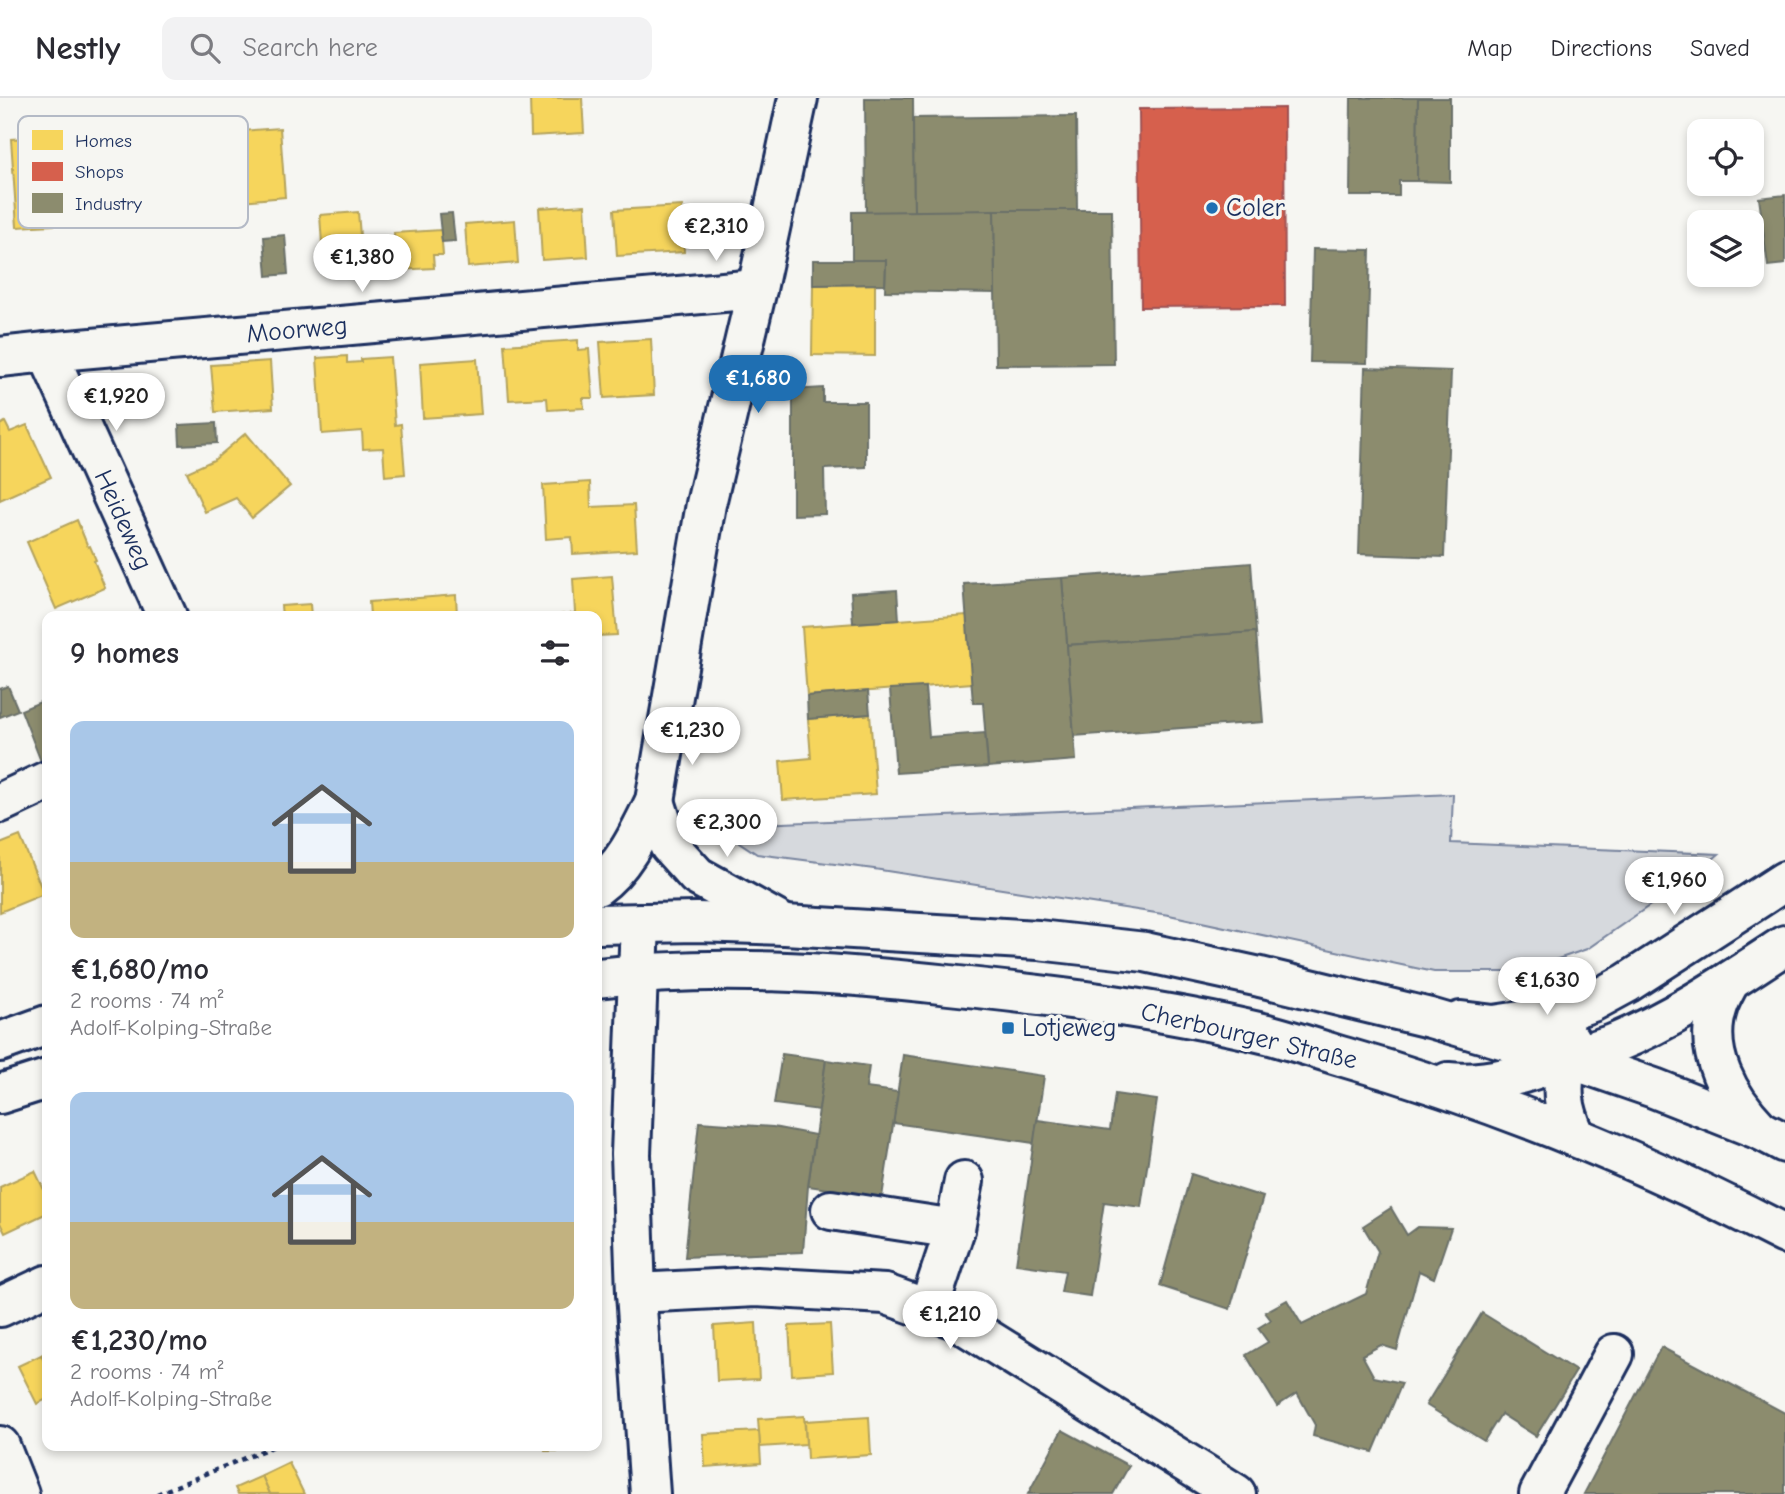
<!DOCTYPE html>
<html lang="en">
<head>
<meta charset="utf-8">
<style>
  body { margin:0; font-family:"Comic Neue",sans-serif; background:#f2f2f3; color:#2b2b33; height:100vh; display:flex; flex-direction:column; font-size:26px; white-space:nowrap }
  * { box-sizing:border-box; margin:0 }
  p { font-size:23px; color:#7c7c81 }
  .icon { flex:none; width:38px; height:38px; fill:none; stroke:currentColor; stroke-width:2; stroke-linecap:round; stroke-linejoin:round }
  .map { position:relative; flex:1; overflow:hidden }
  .sheet { position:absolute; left:42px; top:513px; width:560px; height:840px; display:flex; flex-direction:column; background:#fff; border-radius:14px; box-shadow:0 4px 10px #0003 }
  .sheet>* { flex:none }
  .controls { position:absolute; left:1687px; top:21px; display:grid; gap:14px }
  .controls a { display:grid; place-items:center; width:77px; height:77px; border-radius:14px; background:#fff; box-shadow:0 4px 10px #0003; font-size:35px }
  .price { position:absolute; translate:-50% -60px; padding:0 16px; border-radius:24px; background:#fff; color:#222; font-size:23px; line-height:46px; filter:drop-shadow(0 2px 4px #0008) }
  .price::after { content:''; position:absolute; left:50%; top:42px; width:21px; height:16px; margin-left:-10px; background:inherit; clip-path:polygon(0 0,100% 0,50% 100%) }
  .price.active { background:#1f6fb2; color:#fff }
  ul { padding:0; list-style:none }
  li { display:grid; align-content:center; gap:14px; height:371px; padding:0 28px }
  li span { display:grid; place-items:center; height:217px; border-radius:14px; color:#555 }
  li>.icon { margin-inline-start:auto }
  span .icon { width:126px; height:126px; fill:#fffc; stroke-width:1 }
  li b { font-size:30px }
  h2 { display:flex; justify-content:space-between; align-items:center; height:84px; padding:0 28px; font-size:30px }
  header { display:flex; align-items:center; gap:42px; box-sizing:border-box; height:98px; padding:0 35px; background:#fff; border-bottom:2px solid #e1e1e2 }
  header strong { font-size:33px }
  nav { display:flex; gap:38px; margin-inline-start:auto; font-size:24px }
  .search { width:490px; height:63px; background:#f2f2f3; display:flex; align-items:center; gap:18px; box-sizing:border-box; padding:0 24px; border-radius:14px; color:#7c7c81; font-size:26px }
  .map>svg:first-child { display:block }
</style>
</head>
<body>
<header>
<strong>Nestly</strong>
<div class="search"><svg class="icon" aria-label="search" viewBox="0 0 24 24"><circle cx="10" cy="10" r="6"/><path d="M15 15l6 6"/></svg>Search here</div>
<nav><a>Map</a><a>Directions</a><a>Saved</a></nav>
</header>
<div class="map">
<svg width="1785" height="1396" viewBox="0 0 1785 1396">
  <rect width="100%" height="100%" fill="#f6f6f2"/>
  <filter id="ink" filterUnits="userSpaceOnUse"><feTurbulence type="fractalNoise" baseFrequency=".0143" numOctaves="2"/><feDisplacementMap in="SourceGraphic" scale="14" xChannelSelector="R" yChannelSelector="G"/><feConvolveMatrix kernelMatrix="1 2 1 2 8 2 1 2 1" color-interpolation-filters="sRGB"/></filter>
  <g filter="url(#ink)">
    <path fill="#d6d9dd" stroke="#78849e" stroke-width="2" d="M1453,696L1451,745L1719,756L1695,776L1587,851L1520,874H1434L1169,817L874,771L757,756L715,728Z"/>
    <g fill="#f6d55c" stroke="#b4a35d" stroke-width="2">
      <path d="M530,0H582L584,35L531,38Z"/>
      <path d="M280,30L285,99L241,103L238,70L218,72L215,35Z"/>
      <path d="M85,36L91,125L17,129L11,41Z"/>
      <path d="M585,107L588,159L542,162L539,110Z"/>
      <path d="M682,108L684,154L617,158L614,112Z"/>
      <path d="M358,114L363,173L324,176L320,117Z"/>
      <path d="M515,122L518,165L468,169L465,126Z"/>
      <path d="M441,132L443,157H433L434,170L397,172L394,135Z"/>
      <path d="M875,186V258L812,257L813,187Z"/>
      <path d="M651,241L654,297L604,300L600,244Z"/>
      <path d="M578,242V252L589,251L593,300H583L584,310L548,312L547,300L509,302L505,247Z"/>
      <path d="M347,258V265L361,264V261L390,259L395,327L401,326L405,376L385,378L383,350L363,351L362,333L322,336L317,260Z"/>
      <path d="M477,261L481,316L423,320L420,265Z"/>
      <path d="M270,263L273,310L215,314L211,267Z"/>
      <path d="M5,324L10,334L27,327L51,379L0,402V327Z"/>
      <path d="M246,335L290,388L252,420L236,400L205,414L187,374L214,362Z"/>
      <path d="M590,384L591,409L634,407L637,452L573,456L572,439L546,441L543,387Z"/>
      <path d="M77,422L88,449L90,448L96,462L94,463L105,490L56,511L27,444Z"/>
      <path d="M612,478L617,537L597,538V518H552L575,515L573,481Z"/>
      <path d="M456,497L457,518H370L369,504Z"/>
      <path d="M310,506L311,518H282L281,508Z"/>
      <path d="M967,517L972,585L807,598L802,529Z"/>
      <path d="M870,616L876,696L783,702L780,663L811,660L808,621Z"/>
      <path d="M20,738L44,796L0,814V746Z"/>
      <path d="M35,1073L47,1098V1115L5,1135L0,1125V1089Z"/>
      <path d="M756,1225L759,1281L717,1283L714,1228Z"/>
      <path d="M830,1226L833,1274L792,1277L789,1228Z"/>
      <path d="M47,1253V1269L41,1257Z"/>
      <path d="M41,1257L47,1269V1301L37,1306L18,1268Z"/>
      <path d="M804,1318L806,1346L760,1349L758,1321Z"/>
      <path d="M869,1319L871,1357L807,1361L805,1323Z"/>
      <path d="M759,1333L761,1365L705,1369L703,1336Z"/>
      <rect x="545" y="1348" width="40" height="5"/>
      <path d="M289,1365L304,1396H270L262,1378Z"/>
      <path d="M262,1378L270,1396H238L235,1390Z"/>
    </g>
    <path fill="#d6604d" stroke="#9e5152" stroke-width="2" d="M1284,10L1285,208L1141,209L1139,11Z"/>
    <g fill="#8c8c6e" stroke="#6a7069" stroke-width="2">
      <path d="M865,0H913L914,114H866Z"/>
      <path d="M1351,0H1418L1417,83H1399V98H1350Z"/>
      <path d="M1418,0H1450V84L1417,83Z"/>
      <path d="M1076,18L1077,112L914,114L913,20Z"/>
      <path d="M1785,97V166L1768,168L1759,100Z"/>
      <path d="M994,112H1112L1114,266L996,267Z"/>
      <path d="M994,112L995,195L885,193L886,162H852V114Z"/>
      <path d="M452,115L455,143L442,144L439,116Z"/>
      <path d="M285,137L288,176L267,178L264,139Z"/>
      <path d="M1313,151L1370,152L1367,265L1310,264Z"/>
      <path d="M813,162H886L885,186L813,187Z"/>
      <path d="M1365,270L1451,273L1444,459L1359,456Z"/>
      <path d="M823,290V304H866V369L824,371L825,416L793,417V292Z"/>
      <path d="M216,325L217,345L180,347L179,327Z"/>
      <path d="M1251,465L1256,534L1067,547L1062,480Z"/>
      <path d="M1062,480L1076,662L988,669L983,605H973L964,486Z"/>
      <path d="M897,492L899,522L853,525L851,495Z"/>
      <path d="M1256,534L1263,624L1074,638L1067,547Z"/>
      <path d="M8,588L18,612L0,619V591Z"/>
      <path d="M925,589L929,639L985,635L988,669L896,675L890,591Z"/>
      <path d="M868,593L870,616L808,621L807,598Z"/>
      <path d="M45,602L47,607V664L42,666L21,612Z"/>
      <path d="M782,956L826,962L819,1012L774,1006Z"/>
      <path d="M903,957L1044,978L1034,1045L893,1025Z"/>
      <path d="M826,962L869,968L866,990L898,994L882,1099L808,1088Z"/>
      <path d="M1115,996L1157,1002L1141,1109L1104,1104L1090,1198L1061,1194L1065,1173L1016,1166L1037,1022L1110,1032Z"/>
      <path d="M699,1024L773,1029L815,1037L808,1088L803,1154L685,1159Z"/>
      <path d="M1191,1076L1263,1099L1230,1211L1160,1188Z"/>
      <path d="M1391,1110L1407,1137L1418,1129L1451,1130L1434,1180L1419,1173L1397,1252L1381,1247L1362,1257L1374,1279L1402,1285L1373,1354L1313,1338L1315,1327L1297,1295L1277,1308L1246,1257L1268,1244L1258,1230L1271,1222L1265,1214L1287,1202L1302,1227L1366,1196L1378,1153L1363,1128Z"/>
      <path d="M1482,1215L1576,1273L1536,1338L1501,1316L1484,1343L1426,1307Z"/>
      <path d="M1661,1249L1785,1315V1396H1584Z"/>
      <path d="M1062,1332L1129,1368L1113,1396H1028Z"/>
    </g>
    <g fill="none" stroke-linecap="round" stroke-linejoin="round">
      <defs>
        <g id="minor">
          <path d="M47,254L757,191"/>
          <path d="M0,259L47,254L167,518"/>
          <path d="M655,703L669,747L697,778L785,827"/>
          <path d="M0,705L47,683"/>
          <path d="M597,788C625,768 640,733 655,703L706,406L757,191L798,0"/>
          <path d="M640,825L631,1056L636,1195L650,1396"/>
          <path d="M1730,883C1726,891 1721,899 1718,908C1702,954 1729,1000 1760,1032"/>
          <path d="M1461,923L1494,927L1548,919L1592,904L1627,885L1785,783"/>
          <path d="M1570,942L1567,960C1582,956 1598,951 1613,946C1674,921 1730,883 1785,847"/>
          <path d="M831,1112L955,1131"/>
          <path d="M636,1195L756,1189L885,1196L955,1221L1236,1396"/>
          <path d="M0,1209L47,1187"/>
          <path d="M928,1212L955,1131L964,1083"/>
          <path d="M0,1348L19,1396"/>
          <path d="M1539,1396L1614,1256"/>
        </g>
        <g id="major">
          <path d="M597,826L697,824L785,827L1038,842L1145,854L1260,879L1430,920L1567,960L1654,990L1760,1032L1785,1045"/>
          <path d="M597,880C713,866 833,874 949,887C1055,898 1162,911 1267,936C1293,943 1318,951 1344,959C1498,1003 1642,1062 1785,1136"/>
          <path d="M0,944L47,927"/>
          <path d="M1567,960C1561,992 1562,1008 1575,1037"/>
          <path d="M1448,984C1489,988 1528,975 1567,960"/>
          <path d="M0,996L47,981"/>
        </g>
      </defs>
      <use href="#minor" stroke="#1b2f5e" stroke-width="44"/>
      <use href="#major" stroke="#1b2f5e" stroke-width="44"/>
      <path stroke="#1b2f5e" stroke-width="4.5" stroke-dasharray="5 5" stroke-linecap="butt" d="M157,1396L274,1348"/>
      <use href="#minor" stroke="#f6f6f2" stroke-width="38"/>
      <use href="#major" stroke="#f6f6f2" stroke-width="38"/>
    </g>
  </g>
  <g fill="#1f6fb2" stroke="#f6f6f2" stroke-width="2.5">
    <circle cx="1212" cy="110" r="7"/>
    <rect x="1001" y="923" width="14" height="14" rx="3.5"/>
  </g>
  <g text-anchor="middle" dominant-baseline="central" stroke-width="7" stroke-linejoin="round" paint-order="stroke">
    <g font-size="26" fill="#1b2f5e" stroke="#f6f6f2" text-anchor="start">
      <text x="1226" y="110">Coler</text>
      <text x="1022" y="930">Lotjeweg</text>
    </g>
    <g font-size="26" fill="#1b2f5e" stroke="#f6f6f2">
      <text transform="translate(297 232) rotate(-5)">Moorweg</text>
      <text transform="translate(123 422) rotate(66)">Heideweg</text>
      <text transform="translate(1249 938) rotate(13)">Cherbourger Straße</text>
    </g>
  </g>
  <rect x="18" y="18" width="230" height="112" rx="10" fill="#f6f6f2" stroke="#b4bac6" stroke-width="2"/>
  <rect x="32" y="32" width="31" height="20" fill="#f6d55c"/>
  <rect x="32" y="64" width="31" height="19" fill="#d6604d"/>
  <rect x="32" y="95" width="31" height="20" fill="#8c8c6e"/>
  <g font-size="19" fill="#1b2f5e">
    <text x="75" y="49">Homes</text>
    <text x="75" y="80">Shops</text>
    <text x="75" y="112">Industry</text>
  </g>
</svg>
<div class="controls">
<a><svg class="icon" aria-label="locate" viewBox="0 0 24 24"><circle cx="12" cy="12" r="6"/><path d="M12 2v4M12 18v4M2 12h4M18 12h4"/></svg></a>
<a><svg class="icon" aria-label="layers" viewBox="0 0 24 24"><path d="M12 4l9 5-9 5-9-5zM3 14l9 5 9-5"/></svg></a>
</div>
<b class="price" style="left:716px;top:165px">€2,310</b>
<b class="price" style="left:362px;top:196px">€1,380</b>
<b class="price active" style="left:758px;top:317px">€1,680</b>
<b class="price" style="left:116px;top:335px">€1,920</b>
<b class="price" style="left:692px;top:669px">€1,230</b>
<b class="price" style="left:727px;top:761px">€2,300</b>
<b class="price" style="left:1674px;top:819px">€1,960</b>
<b class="price" style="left:1547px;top:919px">€1,630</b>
<b class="price" style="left:950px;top:1253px">€1,210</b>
<section class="sheet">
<h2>9 homes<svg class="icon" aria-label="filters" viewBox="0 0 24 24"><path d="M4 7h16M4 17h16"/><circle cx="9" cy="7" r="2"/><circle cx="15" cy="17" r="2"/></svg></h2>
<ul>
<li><span style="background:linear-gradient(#a9c7e8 65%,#c2b280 0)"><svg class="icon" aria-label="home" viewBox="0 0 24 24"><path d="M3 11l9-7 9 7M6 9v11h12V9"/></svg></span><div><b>€1,680/mo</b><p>2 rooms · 74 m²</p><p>Adolf-Kolping-Straße</p></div></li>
<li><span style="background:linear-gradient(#a9c7e8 60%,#c2b280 0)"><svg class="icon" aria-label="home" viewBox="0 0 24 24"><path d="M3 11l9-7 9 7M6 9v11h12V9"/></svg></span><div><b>€1,230/mo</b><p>2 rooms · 74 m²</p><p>Adolf-Kolping-Straße</p></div></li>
</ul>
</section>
</div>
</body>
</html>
